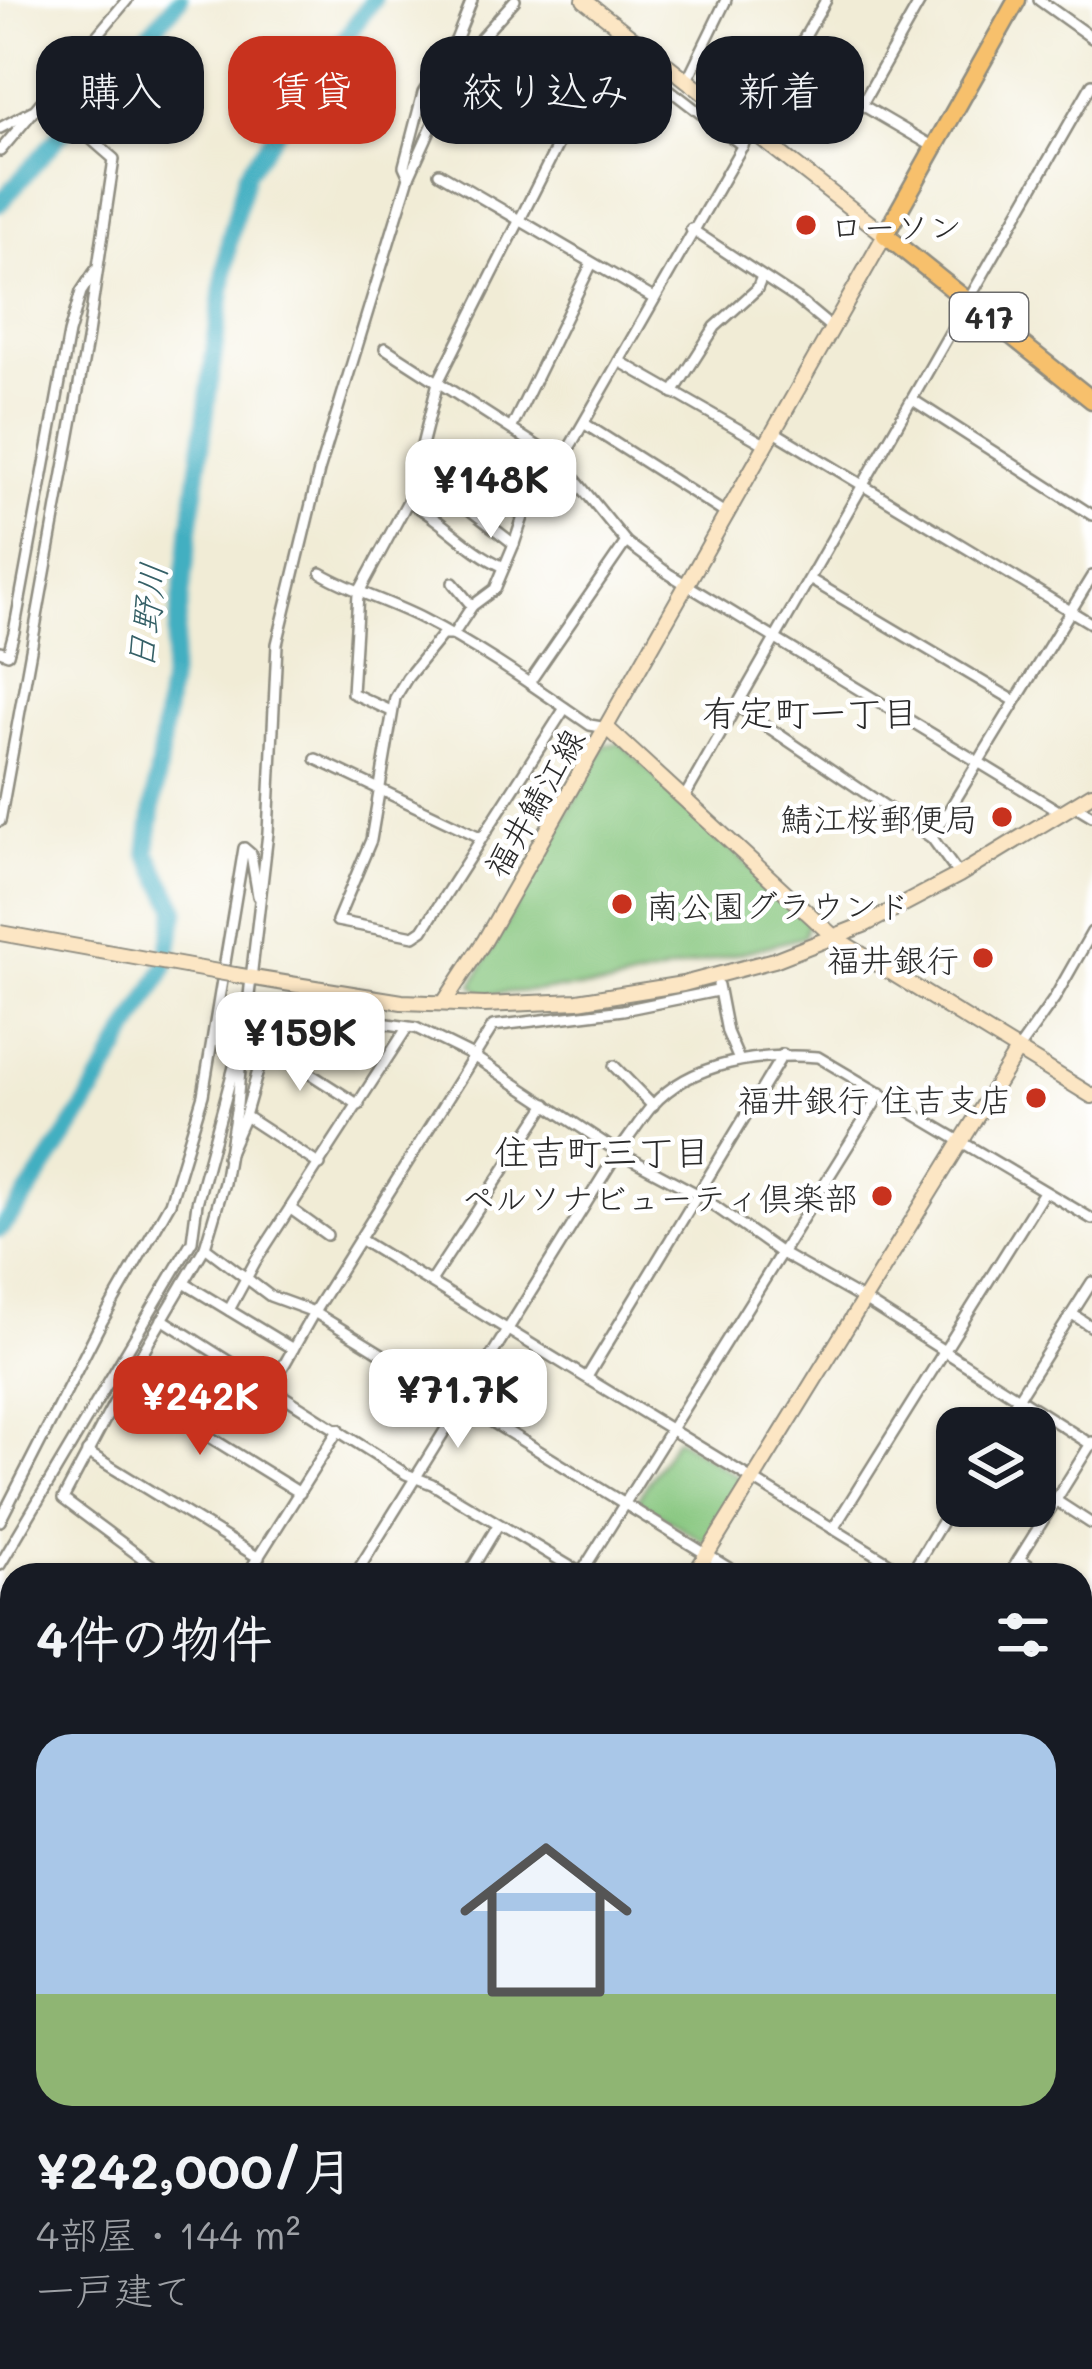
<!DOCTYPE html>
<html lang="ja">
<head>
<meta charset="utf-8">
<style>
  body { margin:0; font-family:Mali,"Klee One",sans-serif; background:#20242c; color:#f1f3f6; height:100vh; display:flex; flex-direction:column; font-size:45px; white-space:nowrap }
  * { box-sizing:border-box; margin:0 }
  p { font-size:39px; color:#9ea1a6 }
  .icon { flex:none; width:66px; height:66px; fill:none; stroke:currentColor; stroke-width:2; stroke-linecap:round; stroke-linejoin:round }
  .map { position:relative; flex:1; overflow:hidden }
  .details { position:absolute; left:0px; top:1563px; width:1092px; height:807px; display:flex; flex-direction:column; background:#171b24; border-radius:36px 36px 0 0; box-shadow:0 3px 9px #0004 }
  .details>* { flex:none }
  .hud { position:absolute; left:36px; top:36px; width:1020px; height:108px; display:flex; gap:24px }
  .controls { position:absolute; left:936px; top:1407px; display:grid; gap:24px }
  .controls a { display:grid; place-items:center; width:120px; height:120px; border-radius:24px; background:#171b24; box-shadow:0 3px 9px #0004; font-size:60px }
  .price { position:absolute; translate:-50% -102px; padding:0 27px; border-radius:24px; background:#fff; color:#222; font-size:39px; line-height:78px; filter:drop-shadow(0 3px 6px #0008) }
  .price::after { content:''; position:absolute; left:50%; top:72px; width:36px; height:27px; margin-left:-18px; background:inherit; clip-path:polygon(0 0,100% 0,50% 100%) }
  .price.current { background:#c8321e; color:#fff }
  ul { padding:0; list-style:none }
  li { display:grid; align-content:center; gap:24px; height:636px; padding:0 36px }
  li+li { border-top:3px solid #363941 }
  li span { display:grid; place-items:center; height:372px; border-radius:36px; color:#555 }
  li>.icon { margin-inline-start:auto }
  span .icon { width:216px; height:216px; fill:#fffc; stroke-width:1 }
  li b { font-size:51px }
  h2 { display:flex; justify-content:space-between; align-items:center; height:144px; padding:0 36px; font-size:51px }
  .chip { padding:0 42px; border-radius:36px; background:#171b24; box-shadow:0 3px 9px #0004; font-size:42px; line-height:108px }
  .chip.current { background:#c8321e; color:#fff }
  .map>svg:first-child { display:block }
</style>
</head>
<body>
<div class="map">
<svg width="1092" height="2369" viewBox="0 0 1092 2369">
  <rect width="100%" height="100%" fill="#fff"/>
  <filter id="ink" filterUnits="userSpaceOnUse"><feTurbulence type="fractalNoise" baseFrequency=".00833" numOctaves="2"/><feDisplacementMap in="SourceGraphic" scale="24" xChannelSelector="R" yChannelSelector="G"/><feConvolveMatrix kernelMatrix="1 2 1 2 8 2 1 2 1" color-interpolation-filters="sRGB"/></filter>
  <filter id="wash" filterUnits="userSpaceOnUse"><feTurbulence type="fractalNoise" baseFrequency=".004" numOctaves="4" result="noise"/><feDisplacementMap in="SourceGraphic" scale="48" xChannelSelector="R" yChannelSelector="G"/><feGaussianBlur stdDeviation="2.7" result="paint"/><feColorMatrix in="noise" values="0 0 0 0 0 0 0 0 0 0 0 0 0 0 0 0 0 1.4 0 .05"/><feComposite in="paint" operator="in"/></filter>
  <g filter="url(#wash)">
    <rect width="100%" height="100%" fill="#f1ecd6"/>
    <g fill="#86c67e" stroke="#587854" stroke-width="3">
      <path d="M621,743L808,922L804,937L609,986L483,994L472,985L605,745Z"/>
      <path d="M676,1438L744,1480L706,1543L637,1500Z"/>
      <path d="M1092,1934V2188L1080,2185V1946Z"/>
    </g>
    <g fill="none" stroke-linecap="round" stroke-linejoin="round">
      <g stroke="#43afc1" stroke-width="18">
        <path d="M0,203L179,0"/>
        <path d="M0,1229L23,1201L85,1107L165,968L177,909L147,852L229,241L247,172L373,0"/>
      </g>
    </g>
  </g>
  <g filter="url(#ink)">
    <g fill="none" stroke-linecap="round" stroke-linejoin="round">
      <path stroke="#c9c5b4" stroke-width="14" stroke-dasharray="14 7" stroke-linecap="butt" d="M0,2367L12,2348"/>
      <defs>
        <g id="street">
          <path d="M1039,0L1092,38"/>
          <path d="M790,63L934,147"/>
          <path d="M687,80L726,0"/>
          <path d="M862,104L921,0"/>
          <path d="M0,128L32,111"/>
          <path d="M0,151L127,0"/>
          <path d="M439,173L653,298"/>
          <path d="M409,177L404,166L423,93L456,40L472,0"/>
          <path d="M691,229L797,299L833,329"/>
          <path d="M385,348L545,451L574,478L626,542L669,574L1062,813"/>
          <path d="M619,361L766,445"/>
          <path d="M673,393L715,327L757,289L761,279"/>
          <path d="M913,400L1092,515"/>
          <path d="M585,424L728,515"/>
          <path d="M512,427L592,263"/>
          <path d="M773,431L1092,624"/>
          <path d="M545,451L514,544L495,589L472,606L453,635H442L407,678L395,698L371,840L337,921L414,936L423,930L565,708"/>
          <path d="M560,464L826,0"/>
          <path d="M501,471L529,494"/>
          <path d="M468,492L476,487L491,489L523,517"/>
          <path d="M408,501C443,520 468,551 504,567"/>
          <path d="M462,504L514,544"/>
          <path d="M321,573C354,592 390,602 423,619C482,649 536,688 590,725L607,728"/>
          <path d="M811,580L1015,701"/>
          <path d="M453,583L472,606"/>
          <path d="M0,651L8,654L14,632L69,333L81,292L95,271"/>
          <path d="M529,683L626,542"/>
          <path d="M737,706L932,838"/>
          <path d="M391,711L352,693L358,594L408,501L438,382L609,43L743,146"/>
          <path d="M316,759L480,837"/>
          <path d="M684,798L1092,84"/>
          <path d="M1074,805L1092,816"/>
          <path d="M0,821L87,341L114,159L45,99"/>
          <path d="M959,875L932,838L1092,576"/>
          <path d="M718,985L727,1032L739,1060"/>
          <path d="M265,1045L359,1105"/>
          <path d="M1017,1051L1054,999L1092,932"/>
          <path d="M614,1066L653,1106"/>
          <path d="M245,1116L320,1165"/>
          <path d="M227,1157L245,1116L276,1008L416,1028L473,1056L618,1152L699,1195L781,1253L864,1300L1092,1445"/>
          <path d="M291,1209L327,1235"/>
          <path d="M361,1240L909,1575"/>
          <path d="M205,1247L270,1296L314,1312L740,1575"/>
          <path d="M431,1281L547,1104"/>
          <path d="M184,1283L293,1349"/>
          <path d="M229,1310L255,1262L407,1028"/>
          <path d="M1072,1314L1092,1327"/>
          <path d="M162,1319L406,1474L432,1484L581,1573"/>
          <path d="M587,1377L783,1054"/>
          <path d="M124,1384L300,1493"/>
          <path d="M272,1386L314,1312L493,1026L623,1010L717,991"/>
          <path d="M999,1428L1092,1282"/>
          <path d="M87,1452L259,1558"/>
          <path d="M1055,1500L1092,1524"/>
          <path d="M0,1521L100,1325L170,1203L203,1095L244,848L251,854L258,896"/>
          <path d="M833,1529L1044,1192"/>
          <path d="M1019,1559L1044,1575"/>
          <path d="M0,1565L192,1241L197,1203L235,1063L243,1047L268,833L277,644L319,471L409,177L452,81L481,38L515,0"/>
          <path d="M165,1575L63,1499L124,1384L205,1247L224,1183L237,1105L240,1071L235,1063"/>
          <path d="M247,1575L339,1429"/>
          <path d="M355,1575L618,1152C630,1137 640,1120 652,1106C691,1061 764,1053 818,1057L1092,1219"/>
          <path d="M468,1575L498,1525"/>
          <path d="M580,1575L881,1093"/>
          <path d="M910,1575L957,1497"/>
          <path d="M1009,1575L1092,1442"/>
          <path d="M1080,1598L1092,1606"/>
          <path d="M1080,1672L1092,1663"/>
          <path d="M1080,1776L1092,1789"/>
          <path d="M1080,1834L1092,1824"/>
          <path d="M0,1889L12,1870"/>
          <path d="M1080,1937L1092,1925"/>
          <path d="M0,1987L12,1994"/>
          <path d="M0,2091L12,2099"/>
          <path d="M0,2142L12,2123"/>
          <path d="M0,2195L12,2203"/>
          <path d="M1080,2272L1092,2266"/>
          <path d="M0,2301L12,2309"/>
          <path d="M0,2340L10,2345L12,2337"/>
          <path d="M306,2358L351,2369"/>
          <path d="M463,2358L467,2369"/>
          <path d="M681,2358L692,2369"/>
          <path d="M111,2359L126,2369"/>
          <path d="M563,2361L566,2358"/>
          <path d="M224,2369L228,2358"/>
          <path d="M414,2369L432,2358"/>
          <path d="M610,2369L620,2358"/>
          <path d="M665,2369L675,2358"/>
          <path d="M836,2369L862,2358"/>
        </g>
        <g id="secondary">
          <path d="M607,728L835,938L1092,1096"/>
          <path d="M235,975L402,1002L485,1005L578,1001L683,984L774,960L866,924L959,875L1092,794"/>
          <path d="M445,1001L485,940L885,235L584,0"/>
          <path d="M694,1575L1017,1051"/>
        </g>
        <path id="highway" d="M1017,0L885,235L1092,400"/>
      </defs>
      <use href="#street" stroke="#8e8c80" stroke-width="14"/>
      <use href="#secondary" stroke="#8e8c80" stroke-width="18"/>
      <use href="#highway" stroke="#8e8c80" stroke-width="21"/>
      <use href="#street" stroke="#fff" stroke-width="9"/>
      <use href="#secondary" stroke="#fce6c4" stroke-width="14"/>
      <use href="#highway" stroke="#f7c06c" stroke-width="16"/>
      <g stroke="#2b2b2b" stroke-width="3">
        <path d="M1080,1686L1092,1678"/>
        <path d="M0,2368L21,2358"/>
      </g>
      <defs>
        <path id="secondary-bridge" d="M0,933L235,975"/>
      </defs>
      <use href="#secondary-bridge" stroke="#8e8c80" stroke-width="18" stroke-linecap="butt"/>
      <use href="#secondary-bridge" stroke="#fce6c4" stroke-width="14"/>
    </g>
  </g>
  <g fill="#c8321e" stroke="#fff" stroke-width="4.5">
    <circle cx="806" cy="225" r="12"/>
    <circle cx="1002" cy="817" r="12"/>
    <circle cx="622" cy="904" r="12"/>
    <circle cx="983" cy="958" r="12"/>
    <circle cx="1036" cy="1098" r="12"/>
    <circle cx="882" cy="1196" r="12"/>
  </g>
  <g text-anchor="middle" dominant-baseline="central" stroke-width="9" stroke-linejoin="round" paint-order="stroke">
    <rect fill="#fff" stroke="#6b6b6b" stroke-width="3" x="950" y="293" width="78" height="48" rx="9"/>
    <g font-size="30" font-weight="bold" fill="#2b2b2b">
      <text x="989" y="317">417</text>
    </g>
    <g font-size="33" fill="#2b2b2b" stroke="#fff" text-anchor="end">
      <text x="830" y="225" text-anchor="start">ローソン</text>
      <text x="978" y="817">鯖江桜郵便局</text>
      <text x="646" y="904" text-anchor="start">南公園グラウンド</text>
      <text x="959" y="958">福井銀行</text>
      <text x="1012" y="1098">福井銀行 住吉支店</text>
      <text x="858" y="1196">ペルソナビューティ倶楽部</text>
    </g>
    <g font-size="33" fill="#2b2b2b" stroke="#fff">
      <text transform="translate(533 802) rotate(-60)">福井鯖江線</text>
    </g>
    <g font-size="36" font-style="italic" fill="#356067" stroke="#fff">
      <text transform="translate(145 616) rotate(-82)">日野川</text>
    </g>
    <g font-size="36" fill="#2b2b2b" stroke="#fff">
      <text x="810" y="711">有定町一丁目</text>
      <text x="602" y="1150">住吉町三丁目</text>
    </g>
  </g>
</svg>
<div class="controls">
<a><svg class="icon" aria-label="layers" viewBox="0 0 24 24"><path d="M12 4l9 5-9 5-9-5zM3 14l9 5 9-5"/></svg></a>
</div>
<b class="price" style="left:491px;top:541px">¥148K</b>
<b class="price" style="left:300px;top:1094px">¥159K</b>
<b class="price" style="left:458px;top:1451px">¥71.7K</b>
<b class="price current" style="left:200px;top:1458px">¥242K</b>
<div class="hud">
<a class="chip">購入</a>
<a class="chip current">賃貸</a>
<a class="chip">絞り込み</a>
<a class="chip">新着</a>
</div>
<section class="details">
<h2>4件の物件<svg class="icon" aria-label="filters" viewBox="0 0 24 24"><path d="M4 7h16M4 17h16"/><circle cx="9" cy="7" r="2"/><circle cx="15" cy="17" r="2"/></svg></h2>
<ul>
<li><span style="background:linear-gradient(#a9c7e8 70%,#8fb573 0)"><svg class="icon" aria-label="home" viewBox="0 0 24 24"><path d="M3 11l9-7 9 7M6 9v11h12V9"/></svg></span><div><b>¥242,000/月</b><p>4部屋 · 144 m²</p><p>一戸建て</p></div></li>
</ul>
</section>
</div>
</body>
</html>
